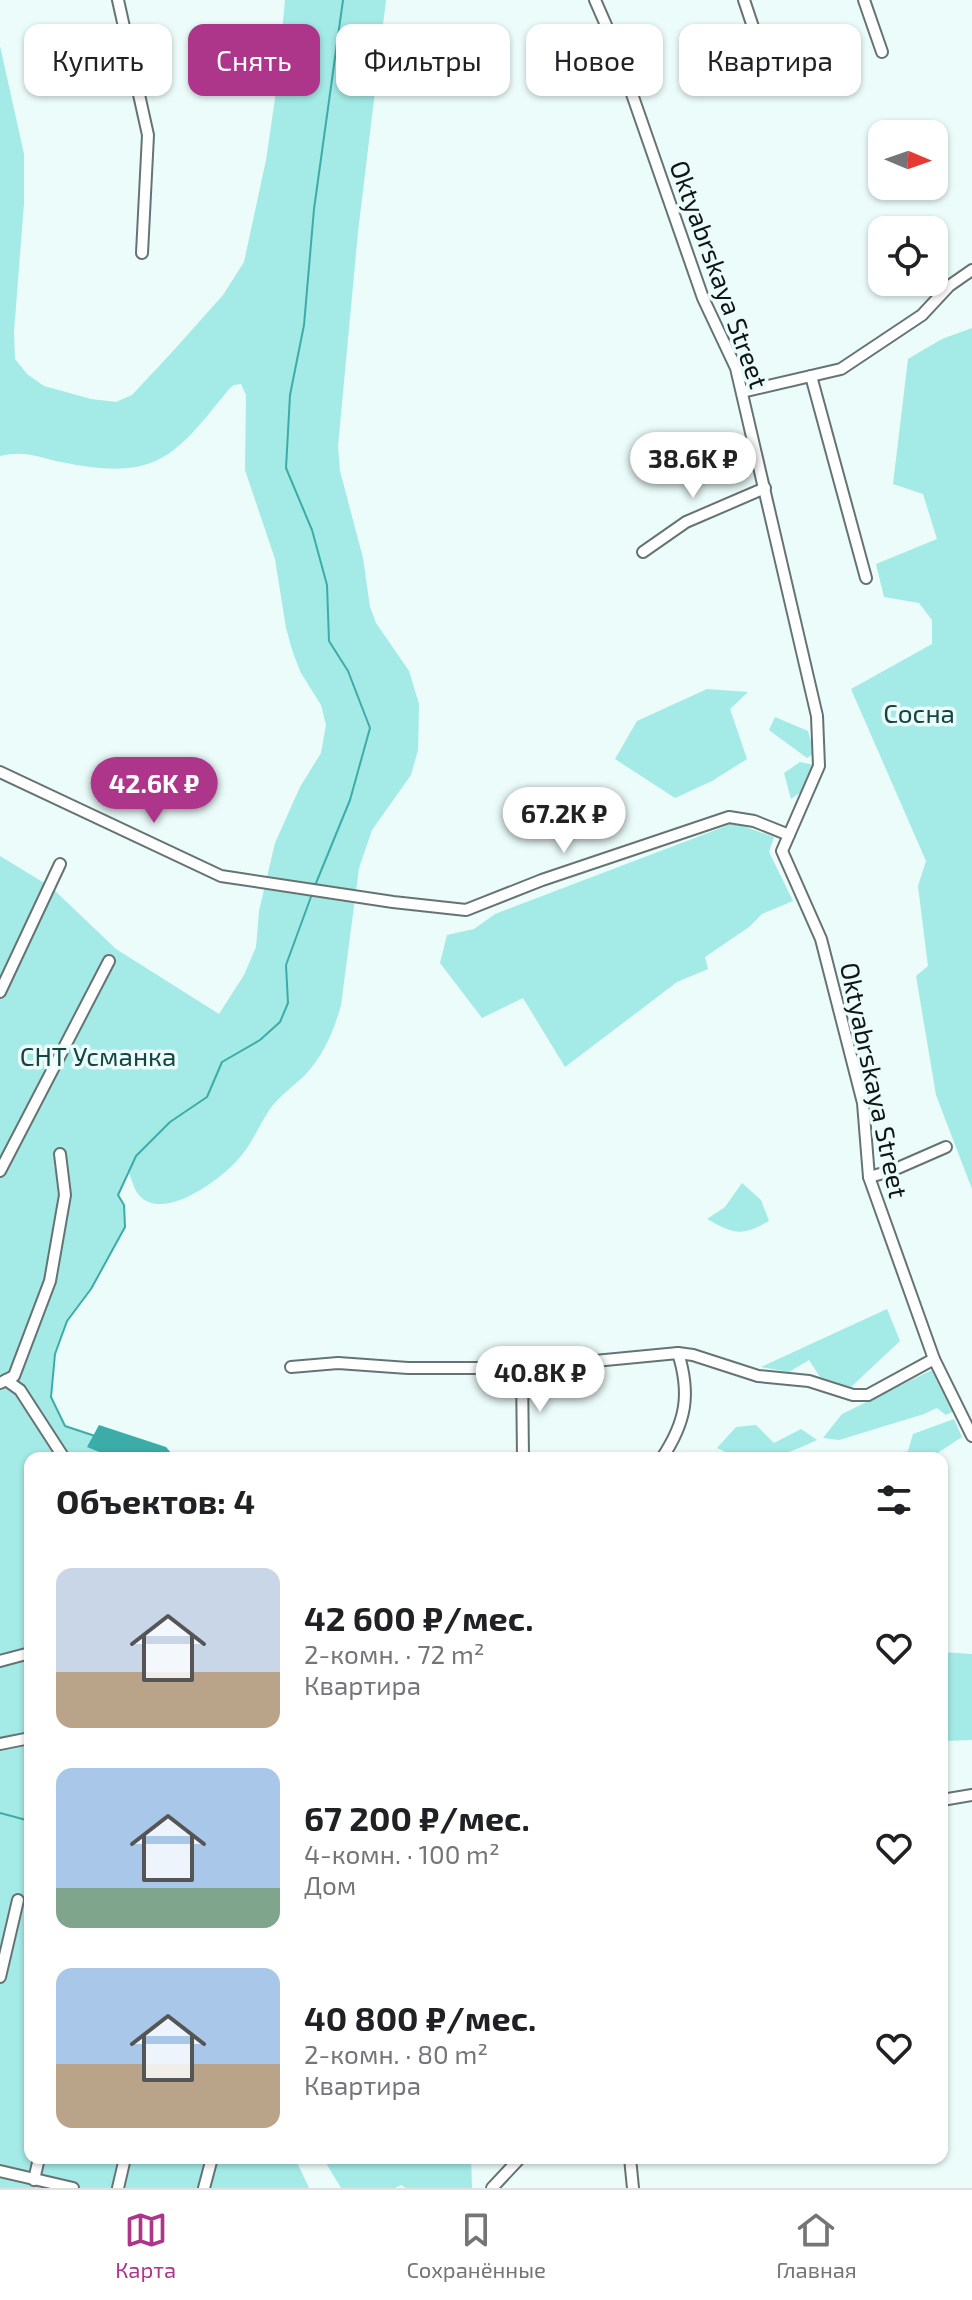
<!DOCTYPE html>
<html lang="ru">
<head>
<meta charset="utf-8">
<style>
  body { margin:0; font-family:"Exo 2",sans-serif; background:#f6f6f6; color:#202124; height:100vh; display:flex; flex-direction:column; font-size:30px; white-space:nowrap }
  * { box-sizing:border-box; margin:0 }
  p { font-size:26px; color:#757577 }
  .icon { flex:none; width:44px; height:44px; fill:none; stroke:currentColor; stroke-width:2; stroke-linecap:round; stroke-linejoin:round }
  .map { position:relative; flex:1; overflow:hidden }
  .sheet { position:absolute; left:24px; top:1452px; width:924px; height:712px; display:flex; flex-direction:column; background:#fff; border-radius:16px; box-shadow:0 2px 6px #0004 }
  .sheet>* { flex:none }
  .hud { position:absolute; left:24px; top:24px; width:924px; height:72px; display:flex; gap:16px }
  .needle { width:52px; rotate:92deg }
  .tools { position:absolute; left:868px; top:120px; display:grid; gap:16px }
  .tools a { display:grid; place-items:center; width:80px; height:80px; border-radius:16px; background:#fff; box-shadow:0 2px 6px #0004; font-size:40px }
  .price { position:absolute; translate:-50% -68px; padding:0 18px; border-radius:28px; background:#fff; color:#222; font-size:26px; line-height:52px; filter:drop-shadow(0 2px 4px #0008) }
  .price::after { content:''; position:absolute; left:50%; top:48px; width:24px; height:18px; margin-left:-12px; background:inherit; clip-path:polygon(0 0,100% 0,50% 100%) }
  .price.current { background:#ad358a; color:#fff }
  ul { padding:0; list-style:none }
  li { display:flex; align-items:center; gap:24px; height:200px; padding:0 32px }
  li span { display:grid; place-items:center; flex:none; width:224px; height:160px; border-radius:16px; color:#555 }
  li>.icon { margin-inline-start:auto }
  span .icon { width:96px; height:96px; fill:#fffc; stroke-width:1 }
  li b { font-size:34px }
  h2 { display:flex; justify-content:space-between; align-items:center; height:96px; padding:0 32px; font-size:34px }
  .tag { padding:0 28px; border-radius:16px; background:#fff; box-shadow:0 2px 6px #0004; font-size:28px; line-height:72px }
  .tag.current { background:#ad358a; color:#fff }
  .tabs { display:flex; justify-content:space-around; align-items:center; height:112px; border-top:2px solid #e0e0e0; background:#fff; font-size:22px; color:#757577 }
  .tabs a { display:grid; justify-items:center; gap:4px }
  .tabs .current { color:#ad358a }
  .map>svg:first-child { display:block }
</style>
</head>
<body>
<div class="map">
<svg width="972" height="2188" viewBox="0 0 972 2188">
  <rect width="100%" height="100%" fill="#ebfcfa"/>
  <g fill="#a4eae6">
    <path d="M285,0H386L358,232L338,446L340,471L363,558L370,607L376,623L409,671L419,704L418,750L411,775L372,830L359,868L341,1005C334,1031 323,1056 305,1075C293,1087 279,1096 270,1109C259,1125 253,1142 241,1156C224,1177 168,1220 142,1198C134,1192 132,1179 128,1171L118,1195L124,1205L125,1227L91,1289L68,1321L55,1354L51,1397L65,1426L152,1458H30V2158H295L309,2188H0V856L51,887L116,949L219,1014L244,975L256,947L259,911L275,843L300,787L321,753L326,725L321,705L301,673L293,653L286,628L275,559L245,470L246,395L241,384L234,385L229,389C172,460 156,481 61,462C37,457 26,450 0,456V46L24,154V203L14,332L15,359L27,374L44,386L91,399L116,402L132,395L174,350L223,295L244,262L266,160L277,85Z"/>
    <path d="M972,328V1189L936,1095L916,976L928,966L918,886L926,861L851,689L932,644V620L919,603L884,597L876,564L937,539L923,494L893,484L908,359L942,339Z"/>
    <path d="M707,689L748,692L730,709L747,759L712,781L675,798L615,759L637,721Z"/>
    <path d="M775,717L808,731L814,753L807,758L769,730Z"/>
    <path d="M800,762L814,765L804,790L791,799L784,773Z"/>
    <path d="M734,823L774,837L769,852L793,901L762,914L749,927L705,957L708,969L677,982L565,1067L523,998L482,1018L440,963L447,935L474,929L495,914Z"/>
    <path d="M742,1183L761,1200L769,1221C741,1237 734,1234 707,1219L725,1207Z"/>
    <path d="M887,1309L900,1341L851,1387L820,1377L809,1360L789,1372L761,1367Z"/>
    <path d="M932,1370L954,1411L946,1415L937,1408L924,1414L839,1440L823,1438L842,1414Z"/>
    <path d="M954,1419L962,1437L930,1458H877L908,1451L913,1434Z"/>
    <path d="M756,1425L774,1443L801,1429L817,1440C780,1457 756,1467 717,1448L736,1427Z"/>
    <path d="M942,1652L972,1654V1740L942,1741Z"/>
    <path d="M323,2158H471L472,2188H406L401,2185L395,2188H341Z"/>
  </g>
  <path fill="#3caca8" d="M99,1425L166,1447L172,1454L170,1458H114L87,1447Z"/>
  <g fill="none" stroke-linecap="round" stroke-linejoin="round">
    <g stroke="#3caca8" stroke-width="2">
      <path d="M314,888L350,800L370,728L348,671L329,641L327,585L312,530L286,468L290,395L304,325L314,209L343,0"/>
      <path d="M95,1436L65,1426L51,1397L55,1354L67,1321L91,1289L125,1227L124,1205L118,1195L136,1156L170,1122L207,1097L222,1062L260,1040L280,1022L288,1003L286,965L312,894"/>
      <path d="M0,1813L30,1821"/>
    </g>
    <defs>
      <g id="street">
        <path d="M118,0L148,135L142,253"/>
        <path d="M595,0L616,48L703,298L736,368L817,716L819,766L782,851L821,939L863,1103L869,1177L934,1359L972,1436"/>
        <path d="M744,0L754,30"/>
        <path d="M864,0L882,52"/>
        <path d="M811,376L866,578"/>
        <path d="M742,392L841,369L922,315L949,286L972,270"/>
        <path d="M643,552L686,522L765,488"/>
        <path d="M0,772L221,876L393,902L466,910L542,880L729,817L754,821L789,835"/>
        <path d="M0,992L60,864"/>
        <path d="M0,1171L109,961"/>
        <path d="M869,1177L891,1171L946,1147"/>
        <path d="M291,1367L338,1363L408,1368H522L678,1353L693,1355L758,1376L809,1381L853,1395H868L934,1359"/>
        <path d="M522,1368L523,1458"/>
        <path d="M6,1380L20,1390L64,1458"/>
        <path d="M0,1383L14,1376L50,1281L65,1195L60,1154"/>
        <path d="M662,1458C686,1422 691,1394 678,1353"/>
        <path d="M0,1661L30,1653"/>
        <path d="M0,1744L30,1738"/>
        <path d="M942,1800L972,1795"/>
        <path d="M0,1977L18,1900"/>
        <path d="M630,2158L633,2188"/>
        <path d="M0,2171L73,2188"/>
        <path d="M34,2180L39,2158"/>
        <path d="M118,2188L125,2158"/>
        <path d="M204,2188L212,2158"/>
        <path d="M492,2188L520,2158"/>
      </g>
    </defs>
    <use href="#street" stroke="#657473" stroke-width="14"/>
    <use href="#street" stroke="#fff" stroke-width="10"/>
  </g>
  <g text-anchor="middle" dominant-baseline="central" stroke-width="7" stroke-linejoin="round" paint-order="stroke">
    <g font-size="26" fill="#0f1514" stroke="#ebfcfa">
      <text transform="translate(720 274) rotate(70)">Oktyabrskaya Street</text>
      <text transform="translate(875 1080) rotate(78)">Oktyabrskaya Street</text>
    </g>
    <g font-size="26" fill="#134543" stroke="#ebfcfa">
      <text x="919" y="712">Сосна</text>
      <text x="98" y="1055">СНТ Усманка</text>
    </g>
  </g>
</svg>
<div class="tools">
<a><svg class="needle" viewBox="-14 -14 28 28"><path d="M0-13l5 13h-10z" fill="#e53935"/><path d="M0 13l5-13h-10z" fill="#757577"/></svg></a>
<a><svg class="icon" aria-label="locate" viewBox="0 0 24 24"><circle cx="12" cy="12" r="6"/><path d="M12 2v4M12 18v4M2 12h4M18 12h4"/></svg></a>
</div>
<b class="price" style="left:693px;top:500px">38.6K ₽</b>
<b class="price current" style="left:154px;top:825px">42.6K ₽</b>
<b class="price" style="left:564px;top:855px">67.2K ₽</b>
<b class="price" style="left:540px;top:1414px">40.8K ₽</b>
<div class="hud">
<a class="tag">Купить</a>
<a class="tag current">Снять</a>
<a class="tag">Фильтры</a>
<a class="tag">Новое</a>
<a class="tag">Квартира</a>
</div>
<section class="sheet">
<h2>Объектов: 4<svg class="icon" aria-label="filters" viewBox="0 0 24 24"><path d="M4 7h16M4 17h16"/><circle cx="9" cy="7" r="2"/><circle cx="15" cy="17" r="2"/></svg></h2>
<ul>
<li><span style="background:linear-gradient(#c9d6e8 65%,#b9a48a 0)"><svg class="icon" aria-label="home" viewBox="0 0 24 24"><path d="M3 11l9-7 9 7M6 9v11h12V9"/></svg></span><div><b>42 600 ₽/мес.</b><p>2-комн. · 72 m²</p><p>Квартира</p></div><svg class="icon" aria-label="heart" viewBox="0 0 24 24"><path d="M12 20l-8-8c-3-5 5-10 8-4 3-6 11-1 8 4z"/></svg></li>
<li><span style="background:linear-gradient(#a9c7e8 75%,#7fa58c 0)"><svg class="icon" aria-label="home" viewBox="0 0 24 24"><path d="M3 11l9-7 9 7M6 9v11h12V9"/></svg></span><div><b>67 200 ₽/мес.</b><p>4-комн. · 100 m²</p><p>Дом</p></div><svg class="icon" aria-label="heart" viewBox="0 0 24 24"><path d="M12 20l-8-8c-3-5 5-10 8-4 3-6 11-1 8 4z"/></svg></li>
<li><span style="background:linear-gradient(#a9c7e8 60%,#b9a48a 0)"><svg class="icon" aria-label="home" viewBox="0 0 24 24"><path d="M3 11l9-7 9 7M6 9v11h12V9"/></svg></span><div><b>40 800 ₽/мес.</b><p>2-комн. · 80 m²</p><p>Квартира</p></div><svg class="icon" aria-label="heart" viewBox="0 0 24 24"><path d="M12 20l-8-8c-3-5 5-10 8-4 3-6 11-1 8 4z"/></svg></li>
</ul>
</section>
</div>
<nav class="tabs">
<a class="current"><svg class="icon" aria-label="map" viewBox="0 0 24 24"><path d="M3 6l6-2 6 2 6-2v14l-6 2-6-2-6 2zM9 4v14M15 6v14"/></svg>Карта</a>
<a><svg class="icon" aria-label="saved" viewBox="0 0 24 24"><path d="M7 4h10v16l-5-4-5 4z"/></svg>Сохранённые</a>
<a><svg class="icon" aria-label="home" viewBox="0 0 24 24"><path d="M3 11l9-7 9 7M6 9v11h12V9"/></svg>Главная</a>
</nav>
</body>
</html>
